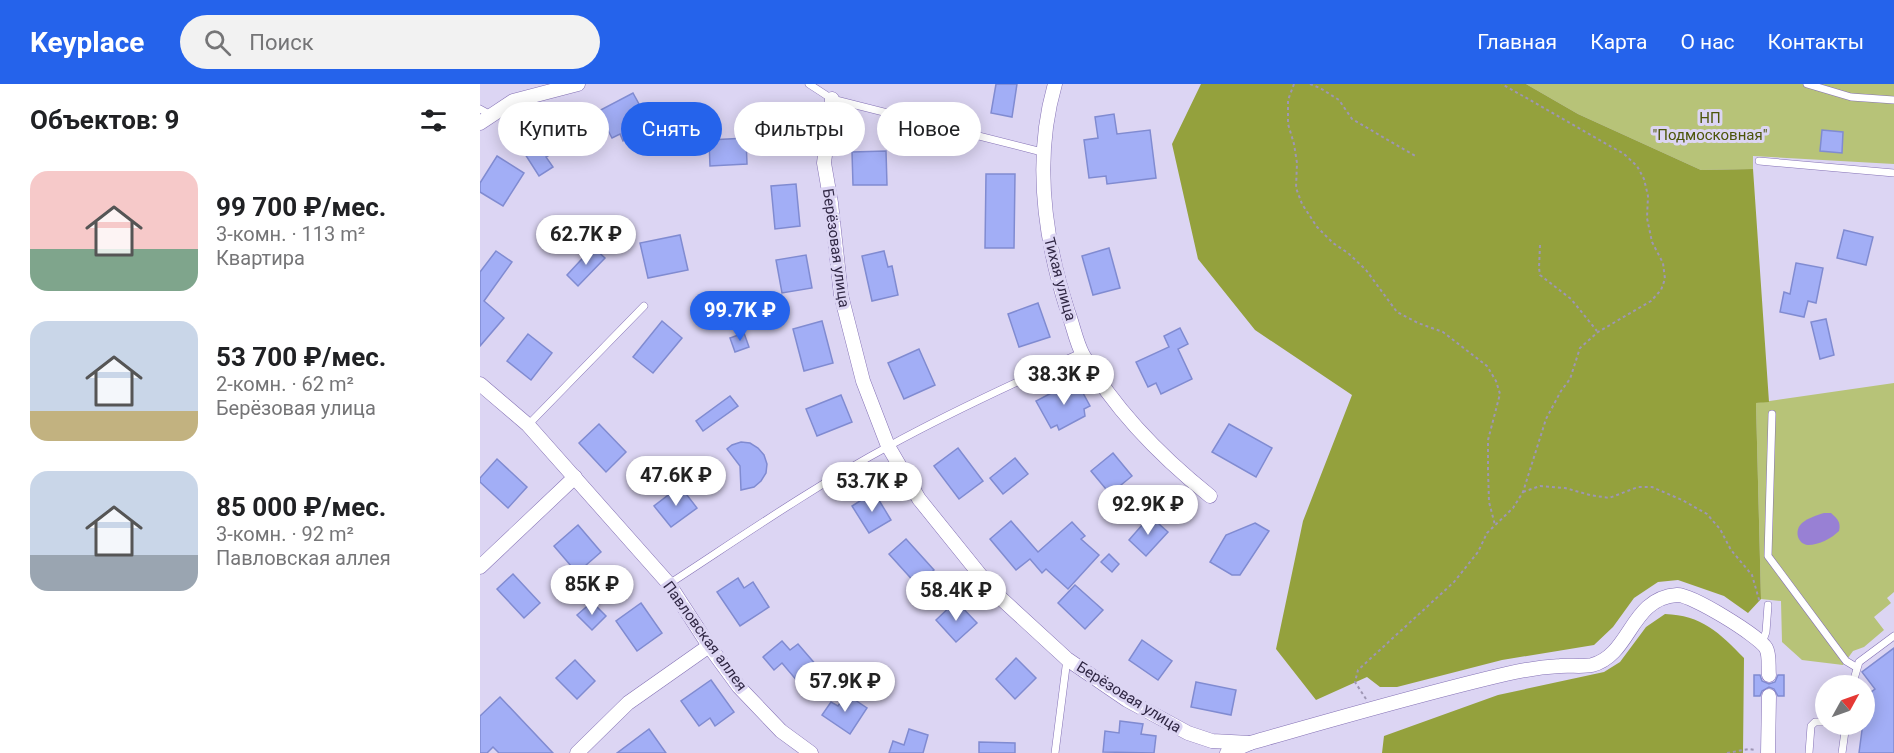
<!DOCTYPE html>
<html lang="ru">
<head>
<meta charset="utf-8">
<style>
  body { margin:0; font-family:Roboto,sans-serif; background:#f2f2f2; color:#202124; height:100vh; display:flex; flex-direction:column; font-size:22px; white-space:nowrap }
  * { box-sizing:border-box; margin:0 }
  p { font-size:20px; color:#757577 }
  .icon { flex:none; width:33px; height:33px; fill:none; stroke:currentColor; stroke-width:2; stroke-linecap:round; stroke-linejoin:round }
  .map { position:relative; flex:1; overflow:hidden }
  .details { display:flex; flex-direction:column; background:#fff; width:480px }
  .details>* { flex:none }
  .hud { position:absolute; left:18px; top:18px; width:570px; height:54px; display:flex; gap:12px }
  .needle { width:39px; rotate:50deg }
  .fabs { position:absolute; left:1335px; top:591px; display:grid; gap:12px }
  .fabs a { display:grid; place-items:center; width:60px; height:60px; border-radius:50%; background:#fff; box-shadow:0 3px 15px #0003; font-size:30px }
  .price { position:absolute; translate:-50% -51px; padding:0 14px; border-radius:21px; background:#fff; color:#222; font-size:20px; line-height:39px; filter:drop-shadow(0 2px 3px #0008) }
  .price::after { content:''; position:absolute; left:50%; top:36px; width:18px; height:14px; margin-left:-9px; background:inherit; clip-path:polygon(0 0,100% 0,50% 100%) }
  .price.on { background:#2563eb; color:#fff }
  ul { padding:0; list-style:none }
  li { display:flex; align-items:center; gap:18px; height:150px; padding:0 30px }
  li span { display:grid; place-items:center; flex:none; width:168px; height:120px; border-radius:18px; color:#555 }
  li>.icon { margin-inline-start:auto }
  span .icon { width:72px; height:72px; fill:#fffc; stroke-width:1 }
  li b { font-size:26px }
  h2 { display:flex; justify-content:space-between; align-items:center; height:72px; padding:0 30px; font-size:26px }
  .chip { padding:0 21px; border-radius:27px; background:#fff; box-shadow:0 3px 15px #0003; font-size:21px; line-height:54px }
  .chip.on { background:#2563eb; color:#fff }
  header { display:flex; align-items:center; gap:36px; box-sizing:border-box; height:84px; padding:0 30px; background:#2563eb; color:#fff }
  header strong { font-size:28px }
  nav { display:flex; gap:33px; margin-inline-start:auto; font-size:21px }
  .search { width:420px; height:54px; background:#f2f2f2; display:flex; align-items:center; gap:15px; box-sizing:border-box; padding:0 21px; border-radius:33px; color:#757577; font-size:22px }
  main { display:flex; flex:1; min-height:0 }
  .map>svg:first-child { display:block }
</style>
</head>
<body>
<header>
<strong>Keyplace</strong>
<div class="search"><svg class="icon" aria-label="search" viewBox="0 0 24 24"><circle cx="10" cy="10" r="6"/><path d="M15 15l6 6"/></svg>Поиск</div>
<nav><a>Главная</a><a>Карта</a><a>О нас</a><a>Контакты</a></nav>
</header>
<main>
<section class="details">
<h2>Объектов: 9<svg class="icon" aria-label="filters" viewBox="0 0 24 24"><path d="M4 7h16M4 17h16"/><circle cx="9" cy="7" r="2"/><circle cx="15" cy="17" r="2"/></svg></h2>
<ul>
<li><span style="background:linear-gradient(#f6c9c9 65%,#7fa58c 0)"><svg class="icon" aria-label="home" viewBox="0 0 24 24"><path d="M3 11l9-7 9 7M6 9v11h12V9"/></svg></span><div><b>99 700 ₽/мес.</b><p>3-комн. · 113 m²</p><p>Квартира</p></div></li>
<li><span style="background:linear-gradient(#c9d6e8 75%,#c2b280 0)"><svg class="icon" aria-label="home" viewBox="0 0 24 24"><path d="M3 11l9-7 9 7M6 9v11h12V9"/></svg></span><div><b>53 700 ₽/мес.</b><p>2-комн. · 62 m²</p><p>Берёзовая улица</p></div></li>
<li><span style="background:linear-gradient(#c9d6e8 70%,#9aa5b1 0)"><svg class="icon" aria-label="home" viewBox="0 0 24 24"><path d="M3 11l9-7 9 7M6 9v11h12V9"/></svg></span><div><b>85 000 ₽/мес.</b><p>3-комн. · 92 m²</p><p>Павловская аллея</p></div></li>
</ul>
</section>
<div class="map">
<svg width="1414" height="669" viewBox="0 0 1414 669">
  <rect width="100%" height="100%" fill="#dcd5f3"/>
  <g fill="#b7c378">
    <path d="M1046,0H1414V80L1273,72V85L1221,86L1098,30Z"/>
    <path d="M1414,299V508L1407,514L1411,519L1394,533L1404,546L1384,563L1373,567L1363,581L1322,576L1302,558L1301,517L1281,515L1276,319Z"/>
  </g>
  <g fill="#94a13d">
    <path d="M721,0H1046L1098,30L1221,86L1273,85L1289,318L1276,319L1281,515L1268,529L1244,512L1198,496L1178,498L1154,514L1133,543L1114,561L1022,576L917,603H900L887,593L836,616L796,565L823,437L872,311L775,246L718,175L692,60Z"/>
    <path d="M1185,530C1221,531 1240,549 1264,574L1263,669H902L904,652L1018,611L1124,588L1140,578L1166,543Z"/>
  </g>
  <path fill="#9880d4" d="M1344,429H1351C1358,435 1361,439 1359,447C1352,454 1339,461 1328,461C1317,460 1314,446 1322,439C1328,434 1337,431 1344,429Z"/>
  <g fill="#a2aef6" stroke="#808bd1" stroke-width="1.5">
    <path d="M516,0H537L532,33L511,29Z"/>
    <path d="M153,9L171,42L143,57L140,50L132,54L123,37L116,40L111,31Z"/>
    <path d="M634,30L637,50L670,46L676,94L627,100L626,92L609,94L604,56L618,54L615,33Z"/>
    <path d="M70,34L87,60L66,73L73,83L59,92L36,56Z"/>
    <path d="M284,35L314,36V69H284Z"/>
    <path d="M1342,46L1363,48L1362,69L1340,67Z"/>
    <path d="M266,54L267,80L230,82L229,56Z"/>
    <path d="M406,67L407,101H373L372,68Z"/>
    <path d="M17,72L44,89L23,122L0,108V99Z"/>
    <path d="M506,90H535L534,164H505Z"/>
    <path d="M316,100L320,142L295,145L291,102Z"/>
    <path d="M1364,146L1393,153L1386,181L1357,174Z"/>
    <path d="M200,151L208,186L168,194L160,159Z"/>
    <path d="M113,163L125,174L98,202L87,191Z"/>
    <path d="M629,164L640,204L613,211L602,172Z"/>
    <path d="M16,167L32,178L4,217L24,234L0,262V188Z"/>
    <path d="M404,167L408,183L412,182L418,211L392,217L382,172Z"/>
    <path d="M326,171L332,204L302,209L296,176Z"/>
    <path d="M1316,179L1343,184L1336,219L1328,217L1324,233L1300,228L1304,208L1310,210Z"/>
    <path d="M558,219L570,253L539,263L528,230Z"/>
    <path d="M1346,235L1354,271L1340,275L1331,238Z"/>
    <path d="M182,237L202,254L173,289L153,273Z"/>
    <path d="M342,237L353,279L324,287L313,245Z"/>
    <path d="M700,244L708,260L698,265L712,295L681,310L676,299L668,303L656,278L689,263L684,252Z"/>
    <path d="M264,249L269,263L255,268L250,254Z"/>
    <path d="M48,250L72,269L51,296L27,277Z"/>
    <path d="M439,265L455,301L424,315L408,279Z"/>
    <path d="M596,296L610,322L604,325L605,332L579,346L577,341L571,344L556,317Z"/>
    <path d="M361,311L372,338L337,352L326,325Z"/>
    <path d="M250,312L258,322L223,347L216,337Z"/>
    <path d="M119,340L146,368L126,388L99,359Z"/>
    <path d="M749,340L792,364L776,393L732,368Z"/>
    <path d="M261,358L270,359L278,364L284,371L287,380L286,389L281,397L274,403L261,406L260,382L247,365L252,361Z"/>
    <path d="M478,364L503,397L479,415L454,382Z"/>
    <path d="M633,369L652,392L630,410L611,387Z"/>
    <path d="M535,374L548,390L523,410L510,394Z"/>
    <path d="M17,375L47,403L28,424L0,398V394Z"/>
    <path d="M200,402L217,424L191,443L174,422Z"/>
    <path d="M394,408L411,436L389,449L372,422Z"/>
    <path d="M670,432L688,448L666,472L649,456Z"/>
    <path d="M531,437L558,468L592,438L605,452L601,455L619,471L588,505L566,485L562,489L550,475L536,486L510,455Z"/>
    <path d="M775,439L789,447L760,491H752L730,478L746,451Z"/>
    <path d="M98,441L121,468L97,489L74,462Z"/>
    <path d="M426,455L454,486L437,501L409,470Z"/>
    <path d="M629,470L639,480L632,488L621,478Z"/>
    <path d="M33,490L60,519L44,534L17,505Z"/>
    <path d="M258,494L264,504L273,498L289,523L260,542L237,508Z"/>
    <path d="M595,501L623,526L605,545L578,519Z"/>
    <path d="M476,517L497,539L476,558L456,536Z"/>
    <path d="M112,518L126,532L112,546L97,531Z"/>
    <path d="M161,519L182,549L157,567L136,537Z"/>
    <path d="M662,556L692,577L678,596L649,576Z"/>
    <path d="M302,557L310,566L318,560L337,582L318,598L302,579L294,586L283,573Z"/>
    <path d="M1414,564V669H1379L1384,631L1390,627L1385,621L1387,611L1395,605L1382,588Z"/>
    <path d="M536,574L556,594L535,615L516,595Z"/>
    <path d="M95,576L115,597L97,615L76,594Z"/>
    <path d="M1274,591H1280L1282,597L1289,600L1295,598L1298,591H1304V612H1298L1294,605L1289,603L1282,607L1280,612H1274Z"/>
    <path d="M231,596L254,628L235,642L230,634L219,642L201,617Z"/>
    <path d="M716,598L756,606L751,631L711,623Z"/>
    <path d="M366,610L387,624L370,650L342,631L351,618L358,622Z"/>
    <path d="M20,613L73,669H19L13,663L7,669H0V632Z"/>
    <path d="M640,637L663,640L661,650L676,652L674,669L623,668L625,647L639,649Z"/>
    <path d="M169,645L186,669H137Z"/>
    <path d="M429,645L448,651L443,669H409L413,657L424,661Z"/>
    <path d="M499,658L535,659V669H499Z"/>
  </g>
  <g fill="none" stroke-linecap="round" stroke-linejoin="round">
    <defs>
      <g id="lane">
        <path d="M329,0L352,15L562,68"/>
        <path d="M1327,0L1371,13L1414,16"/>
        <path d="M0,25L11,31"/>
        <path d="M1279,77L1414,89"/>
        <path d="M1292,330L1288,472L1366,577L1376,583"/>
        <path d="M48,341L164,222"/>
        <path d="M189,500C261,453 333,403 409,362C471,328 536,298 601,269"/>
        <path d="M1282,559L1286,548L1288,521"/>
        <path d="M1372,602L1379,578L1414,552"/>
        <path d="M575,669L587,575"/>
        <path d="M1329,669L1331,642L1335,638H1346"/>
        <path d="M1362,669L1366,640"/>
      </g>
      <g id="street">
        <path d="M575,0C553,76 564,154 588,228C593,241 596,258 603,271C635,326 680,372 730,412"/>
        <path d="M352,15L344,79L351,119L361,211L383,297L408,362L439,415L514,508L587,575L647,616L708,649L732,657L770,659"/>
        <path d="M0,39L33,17L98,0"/>
        <path d="M0,300L48,341L189,500L229,562L259,603L301,647L331,669"/>
        <path d="M0,483L95,393"/>
        <path d="M97,669L148,619L229,562"/>
        <path d="M747,669L770,659C855,635 940,610 1026,590C1043,586 1062,583 1080,582C1090,581 1102,583 1112,581C1151,571 1150,514 1197,511C1211,510 1279,552 1286,564C1290,571 1288,583 1289,591"/>
        <path d="M1288,669L1289,612"/>
      </g>
    </defs>
    <use href="#lane" stroke="#8471b5" stroke-width="8"/>
    <use href="#street" stroke="#8471b5" stroke-width="15"/>
    <g stroke="#9e96b4" stroke-width="2" stroke-dasharray="3 3" stroke-linecap="butt">
      <path d="M814,0L808,16V40L814,60L817,79L816,104L822,120L837,143L853,159L868,169L886,186L917,228L938,239L963,248L1007,282L1016,297L1020,310L1008,356V386L1009,418L1015,441"/>
      <path d="M830,0L840,4L859,16L872,35L937,73"/>
      <path d="M1060,161L1059,184L1060,191L1091,215L1117,247"/>
      <path d="M1043,408L1060,402L1085,404L1110,411L1129,414L1158,403H1172L1202,416L1227,430L1240,445L1251,466L1272,491L1280,519"/>
      <path d="M886,615L875,598L878,586L974,498L998,468L1007,449L1033,424L1043,408L1066,335L1081,307L1090,295L1100,264L1118,248L1171,217L1181,206L1185,195L1183,179L1172,158L1167,134L1168,112L1164,95L1157,82L1144,70L1022,0"/>
      <path d="M1247,669L1269,665L1276,666"/>
    </g>
    <use href="#lane" stroke="#fff" stroke-width="7"/>
    <use href="#street" stroke="#fff" stroke-width="14"/>
  </g>
  <g text-anchor="middle" dominant-baseline="central" stroke-width="6" stroke-linejoin="round" paint-order="stroke">
    <g font-size="15" fill="#4c5509" stroke="#dcd5f3">
      <text x="1230" y="34">НП<tspan x="1230" dy="17">"Подмосковная"</tspan></text>
    </g>
    <g font-size="15" fill="#302744" stroke="#dcd5f3">
      <text transform="translate(356 164) rotate(82)">Берёзовая улица</text>
      <text transform="translate(580 195) rotate(75)">Тихая улица</text>
      <text transform="translate(225 552) rotate(54)">Павловская аллея</text>
      <text transform="translate(649 613) rotate(32)">Берёзовая улица</text>
    </g>
  </g>
</svg>
<div class="fabs">
<a><svg class="needle" viewBox="-14 -14 28 28"><path d="M0-13l5 13h-10z" fill="#e53935"/><path d="M0 13l5-13h-10z" fill="#757577"/></svg></a>
</div>
<b class="price" style="left:106px;top:182px">62.7K ₽</b>
<b class="price on" style="left:260px;top:258px">99.7K ₽</b>
<b class="price" style="left:584px;top:322px">38.3K ₽</b>
<b class="price" style="left:196px;top:423px">47.6K ₽</b>
<b class="price" style="left:392px;top:429px">53.7K ₽</b>
<b class="price" style="left:668px;top:452px">92.9K ₽</b>
<b class="price" style="left:112px;top:532px">85K ₽</b>
<b class="price" style="left:476px;top:538px">58.4K ₽</b>
<b class="price" style="left:365px;top:629px">57.9K ₽</b>
<div class="hud">
<a class="chip">Купить</a>
<a class="chip on">Снять</a>
<a class="chip">Фильтры</a>
<a class="chip">Новое</a>
</div>
</div>
</main>
</body>
</html>
